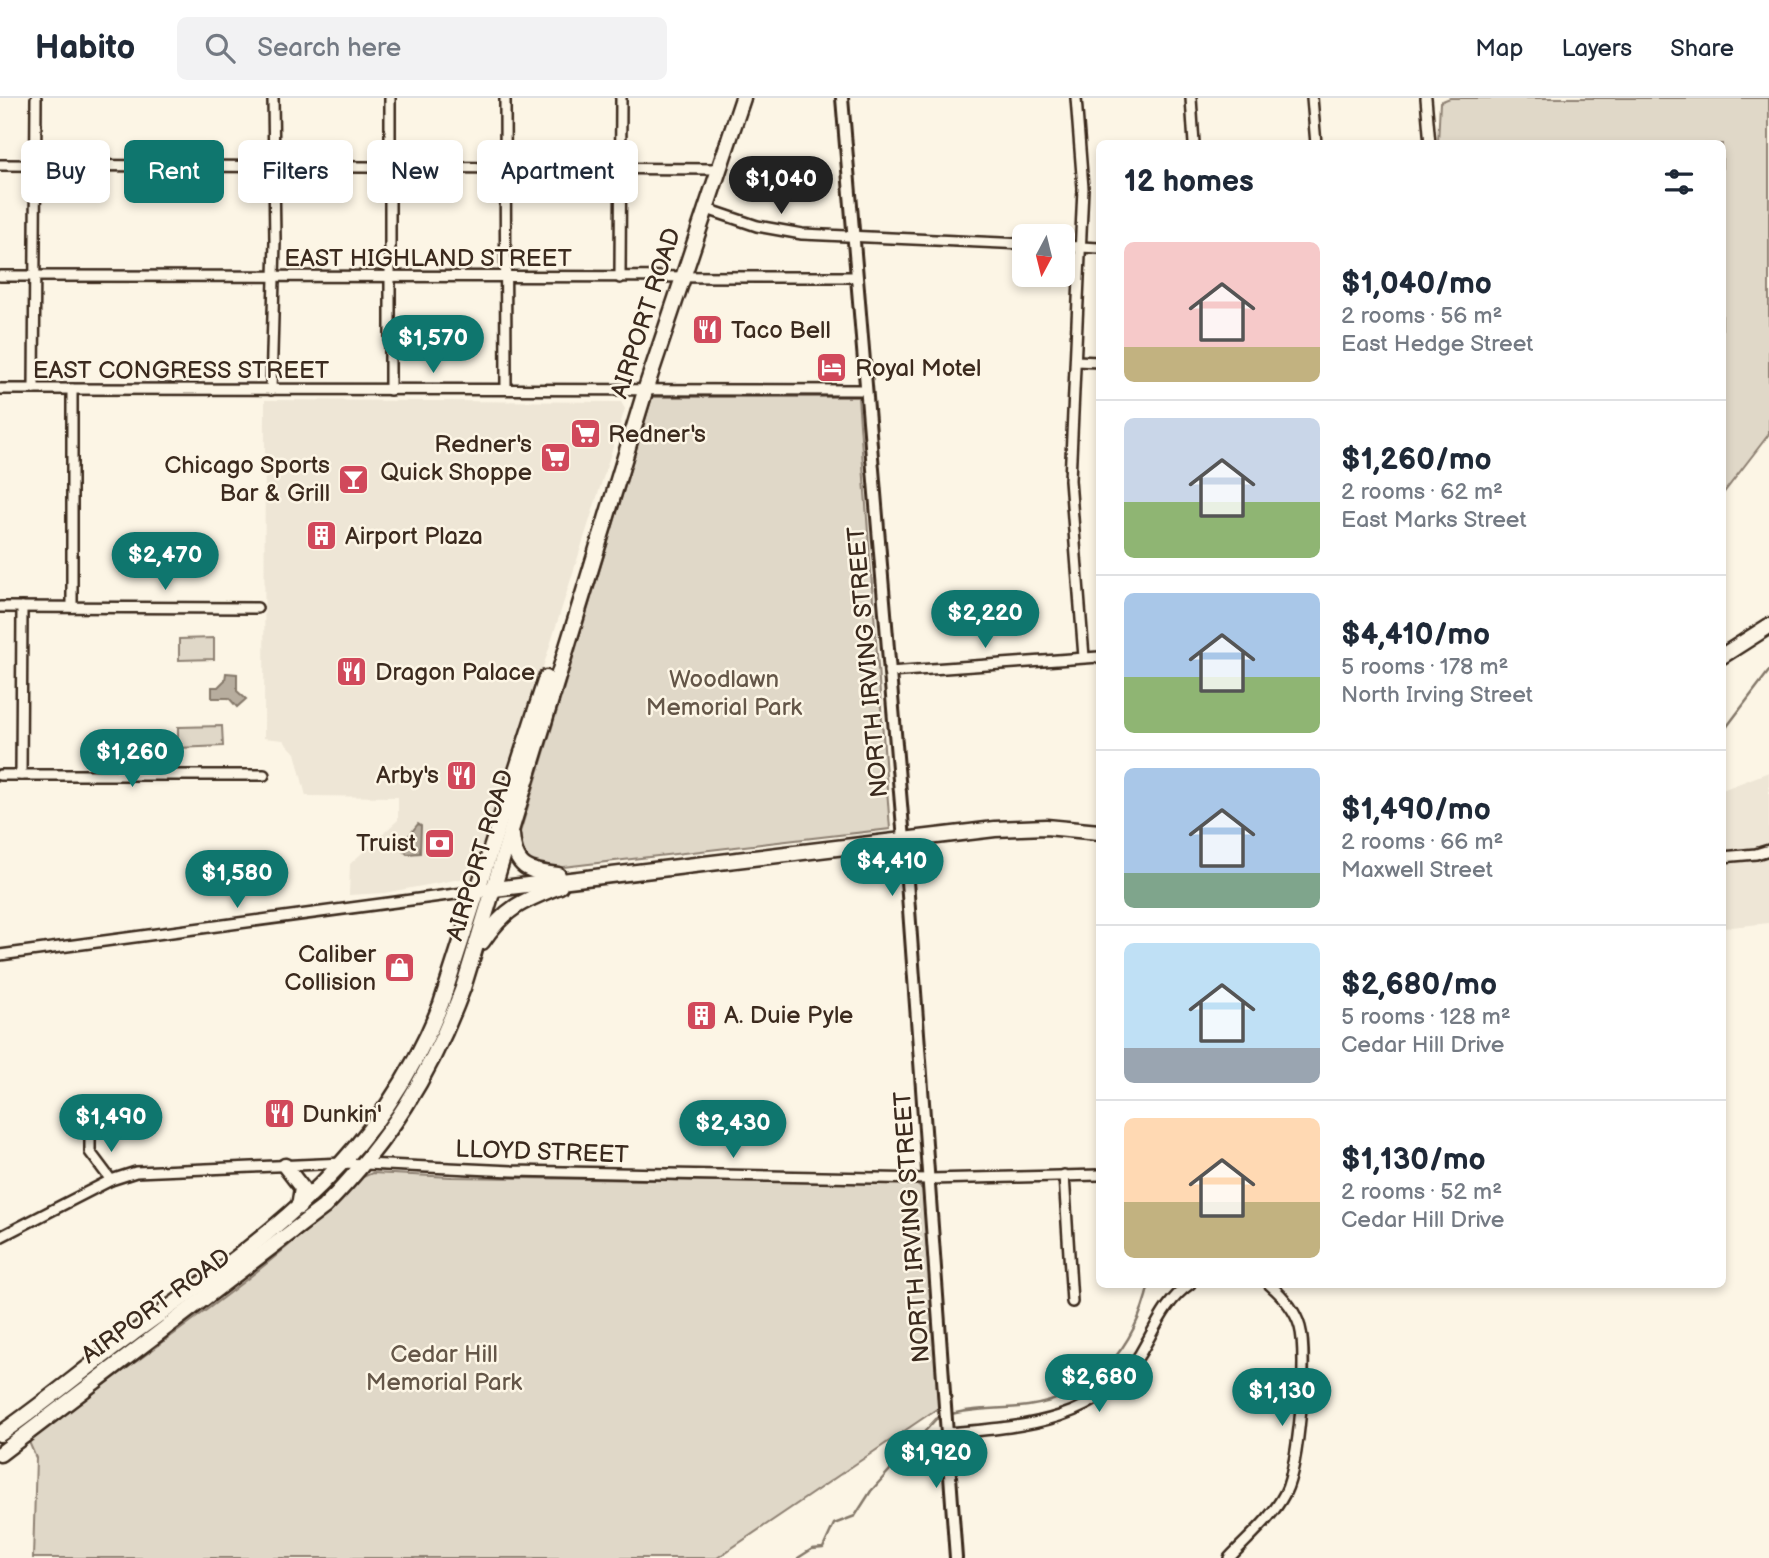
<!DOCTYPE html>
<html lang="en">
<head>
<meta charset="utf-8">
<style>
  body { margin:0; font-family:"Balsamiq Sans",sans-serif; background:#f2f2f3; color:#1f2937; height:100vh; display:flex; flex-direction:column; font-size:26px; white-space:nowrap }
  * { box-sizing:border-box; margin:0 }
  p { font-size:23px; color:#747a83 }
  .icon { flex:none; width:38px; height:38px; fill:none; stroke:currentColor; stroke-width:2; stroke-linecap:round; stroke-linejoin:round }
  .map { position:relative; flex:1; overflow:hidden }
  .panel { position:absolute; left:1096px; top:42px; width:630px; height:1148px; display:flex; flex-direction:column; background:#fff; border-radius:10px; box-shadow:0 4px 10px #0003 }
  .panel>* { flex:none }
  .guide { position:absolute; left:21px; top:42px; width:665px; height:63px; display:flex; gap:14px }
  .needle { width:46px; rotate:187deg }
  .controls { position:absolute; left:1012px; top:126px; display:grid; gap:14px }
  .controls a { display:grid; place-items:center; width:63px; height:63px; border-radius:10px; background:#fff; box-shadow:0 4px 10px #0003; font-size:35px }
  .price { position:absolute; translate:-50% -60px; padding:0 16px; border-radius:24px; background:#0f766e; color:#fff; font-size:23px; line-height:46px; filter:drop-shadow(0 2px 4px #0008) }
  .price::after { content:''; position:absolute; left:50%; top:42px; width:21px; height:16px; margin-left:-10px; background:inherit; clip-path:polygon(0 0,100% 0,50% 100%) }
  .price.selected { background:#222; color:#fff }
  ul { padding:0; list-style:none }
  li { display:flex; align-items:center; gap:21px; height:175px; padding:0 28px }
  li+li { border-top:2px solid #e0e1e3 }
  li span { display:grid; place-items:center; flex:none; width:196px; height:140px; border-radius:10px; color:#555 }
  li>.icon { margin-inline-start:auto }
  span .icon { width:84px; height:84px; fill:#fffc; stroke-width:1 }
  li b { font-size:30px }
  h2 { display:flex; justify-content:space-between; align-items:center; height:84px; padding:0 28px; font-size:30px }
  .chip { padding:0 24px; border-radius:10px; background:#fff; box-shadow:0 4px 10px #0003; font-size:24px; line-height:63px }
  .chip.selected { background:#0f766e; color:#fff }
  header { display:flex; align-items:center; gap:42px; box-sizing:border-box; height:98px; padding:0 35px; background:#fff; border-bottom:2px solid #e0e1e3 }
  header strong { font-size:33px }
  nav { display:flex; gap:38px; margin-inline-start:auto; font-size:24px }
  .search { width:490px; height:63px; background:#f2f2f3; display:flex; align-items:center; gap:18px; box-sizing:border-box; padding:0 24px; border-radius:10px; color:#747a83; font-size:26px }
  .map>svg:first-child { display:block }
</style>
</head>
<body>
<header>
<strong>Habito</strong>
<div class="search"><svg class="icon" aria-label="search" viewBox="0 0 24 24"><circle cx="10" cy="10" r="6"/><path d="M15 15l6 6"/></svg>Search here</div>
<nav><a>Map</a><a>Layers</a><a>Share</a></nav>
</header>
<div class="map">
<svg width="1769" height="1460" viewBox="0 0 1769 1460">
  <rect width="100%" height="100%" fill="#fcf5e5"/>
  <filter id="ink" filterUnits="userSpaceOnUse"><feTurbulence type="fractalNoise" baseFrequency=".0143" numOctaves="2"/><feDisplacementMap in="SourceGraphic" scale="14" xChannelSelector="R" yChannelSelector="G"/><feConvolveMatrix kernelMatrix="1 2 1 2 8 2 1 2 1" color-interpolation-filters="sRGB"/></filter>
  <g filter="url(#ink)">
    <g fill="#eee6d6">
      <path d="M265,302L621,304L625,311L524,629L479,765L471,779L384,795L349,797L350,766L398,722V699L306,698L295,655L283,642L264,640Z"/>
      <path d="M1769,674V825L1722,830V692Z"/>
    </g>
    <g fill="#e0d8c8" stroke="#8e8173" stroke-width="2">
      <path d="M1450,0H1769V336L1722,397V46L1438,45L1440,4Z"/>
      <path d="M652,299H858L890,731L563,769L538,770L520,757L518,741Z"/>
      <path d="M214,540V561L179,562V541Z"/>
      <path d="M222,628L223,648L178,650V629Z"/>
      <path d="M372,1075L452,1079L916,1086L926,1094L941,1308L717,1460H33L36,1360L29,1344C140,1256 263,1181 363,1079Z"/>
    </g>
    <g fill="#b7ad9e" stroke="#85796b" stroke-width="2">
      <path d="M226,575L237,576V593L246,601L237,609L229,600H212V589H218L225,582Z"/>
      <path d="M418,726L421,728L420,755L407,756L400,749Z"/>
    </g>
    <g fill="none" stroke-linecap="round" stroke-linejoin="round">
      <g stroke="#85796b" stroke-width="2.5">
        <path d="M1722,635L1769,573"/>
        <path d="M948,1317C974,1309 1001,1312 1028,1308C1095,1298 1135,1249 1149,1186"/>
        <path d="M798,1460L812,1451L823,1450L834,1426L855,1418L871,1393L936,1321L942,1319"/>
      </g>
      <defs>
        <g id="minor">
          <path d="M505,0L506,291"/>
          <path d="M1076,0L1083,90L1070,382L1084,559"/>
          <path d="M1191,0L1194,46"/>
          <path d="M1312,0L1316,46"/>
          <path d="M1426,0L1430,46"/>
          <path d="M0,67L718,71"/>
          <path d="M704,110L757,128L802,136L1024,146"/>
          <path d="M1062,148L1099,150"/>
          <path d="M0,178L857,179"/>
          <path d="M620,180L621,0"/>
          <path d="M1076,263L1099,264"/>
          <path d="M0,291L866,292"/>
          <path d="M34,291L36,0"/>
          <path d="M271,292L275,143L273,0"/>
          <path d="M390,292V0"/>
          <path d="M0,509L257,510"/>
          <path d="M72,509V291"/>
          <path d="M889,574L1099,559"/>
          <path d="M0,677H264"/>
          <path d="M21,677L22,509"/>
          <path d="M1722,759L1756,756L1769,752"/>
          <path d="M0,857L478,793"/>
          <path d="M90,1037V1054L111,1082"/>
          <path d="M1064,1077L1072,1204"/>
          <path d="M0,1139L111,1082L136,1074L344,1065L512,1073L929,1081L1099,1077"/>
          <path d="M949,1335C1020,1329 1099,1325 1140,1256C1155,1231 1165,1203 1190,1186"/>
          <path d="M1229,1460C1249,1439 1272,1420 1285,1395C1299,1368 1308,1258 1300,1229C1295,1211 1283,1198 1269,1186"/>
        </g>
        <path id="tertiary" d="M842,0L904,742L956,1460"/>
        <g id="primary">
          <path d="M1722,558L1769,528"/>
          <path d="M512,737C515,771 528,773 558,777"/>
          <path d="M486,792L995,731L1046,729L1099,734"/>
          <path d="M482,844C505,810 522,803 560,788"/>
          <path d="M285,1068L302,1090L299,1109"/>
          <path d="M0,1336C45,1305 87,1269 131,1237C265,1140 377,1066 441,906L546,580"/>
          <path d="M0,1356L324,1109C390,1042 430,978 463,890L646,290L743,0"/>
        </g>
      </defs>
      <use href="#minor" stroke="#3b2a1e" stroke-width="14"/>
      <use href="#tertiary" stroke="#3b2a1e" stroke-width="16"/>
      <use href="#primary" stroke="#3b2a1e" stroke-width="19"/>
      <use href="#minor" stroke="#fcf5e5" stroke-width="9"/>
      <use href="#tertiary" stroke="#fcf5e5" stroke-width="10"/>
      <use href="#primary" stroke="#fcf5e5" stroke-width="14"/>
    </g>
  </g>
  <defs>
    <symbol id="restaurant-square" viewBox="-11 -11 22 22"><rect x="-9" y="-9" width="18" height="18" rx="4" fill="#d1495b" stroke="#fcf5e5"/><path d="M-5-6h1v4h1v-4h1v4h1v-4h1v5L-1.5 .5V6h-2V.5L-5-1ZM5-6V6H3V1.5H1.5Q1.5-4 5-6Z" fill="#fff"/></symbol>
    <symbol id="hotel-square" viewBox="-11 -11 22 22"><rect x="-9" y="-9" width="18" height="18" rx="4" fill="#d1495b" stroke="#fcf5e5"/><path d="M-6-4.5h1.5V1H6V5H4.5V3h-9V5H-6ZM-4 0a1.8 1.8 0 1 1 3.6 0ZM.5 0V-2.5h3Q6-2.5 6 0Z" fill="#fff"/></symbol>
    <symbol id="supermarket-square" viewBox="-11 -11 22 22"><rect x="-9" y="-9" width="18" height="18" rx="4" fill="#d1495b" stroke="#fcf5e5"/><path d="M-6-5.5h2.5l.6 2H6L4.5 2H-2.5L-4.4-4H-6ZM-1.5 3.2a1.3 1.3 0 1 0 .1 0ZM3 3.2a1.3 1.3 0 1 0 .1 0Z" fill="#fff"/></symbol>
    <symbol id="bar-square" viewBox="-11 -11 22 22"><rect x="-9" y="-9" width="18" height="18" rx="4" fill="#d1495b" stroke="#fcf5e5"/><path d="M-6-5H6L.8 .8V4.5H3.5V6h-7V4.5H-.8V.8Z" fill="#fff"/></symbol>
    <symbol id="building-square" viewBox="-11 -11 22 22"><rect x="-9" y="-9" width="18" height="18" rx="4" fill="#d1495b" stroke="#fcf5e5"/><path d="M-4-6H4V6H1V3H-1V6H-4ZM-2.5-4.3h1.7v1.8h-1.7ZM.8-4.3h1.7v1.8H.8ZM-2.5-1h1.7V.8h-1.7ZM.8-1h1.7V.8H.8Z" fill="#fff"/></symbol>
    <symbol id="bank-square" viewBox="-11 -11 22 22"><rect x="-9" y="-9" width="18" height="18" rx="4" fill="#d1495b" stroke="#fcf5e5"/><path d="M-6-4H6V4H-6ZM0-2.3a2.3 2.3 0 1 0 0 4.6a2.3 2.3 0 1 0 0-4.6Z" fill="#fff"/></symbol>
    <symbol id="shop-square" viewBox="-11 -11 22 22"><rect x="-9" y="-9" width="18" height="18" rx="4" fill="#d1495b" stroke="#fcf5e5"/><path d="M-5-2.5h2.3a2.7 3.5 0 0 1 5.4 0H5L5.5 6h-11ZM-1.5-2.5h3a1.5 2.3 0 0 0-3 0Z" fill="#fff"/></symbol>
  </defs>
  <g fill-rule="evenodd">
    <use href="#restaurant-square" x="690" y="214" width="35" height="35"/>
    <use href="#hotel-square" x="814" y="252" width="35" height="35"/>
    <use href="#supermarket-square" x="568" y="318" width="35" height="35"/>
    <use href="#supermarket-square" x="538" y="342" width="35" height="35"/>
    <use href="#bar-square" x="336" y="364" width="35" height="35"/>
    <use href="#building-square" x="304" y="420" width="35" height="35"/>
    <use href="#restaurant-square" x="334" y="556" width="35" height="35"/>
    <use href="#restaurant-square" x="444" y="660" width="35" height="35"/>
    <use href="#bank-square" x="422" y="728" width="35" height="35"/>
    <use href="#shop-square" x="382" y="852" width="35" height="35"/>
    <use href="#building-square" x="684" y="900" width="35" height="35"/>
    <use href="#restaurant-square" x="262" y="998" width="35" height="35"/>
  </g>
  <g text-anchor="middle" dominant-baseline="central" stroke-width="5" stroke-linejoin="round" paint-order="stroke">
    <g font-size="24" fill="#3b2a1e" stroke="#fcf5e5">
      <text x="428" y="160">EAST HIGHLAND STREET</text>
      <text transform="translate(646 215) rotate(-72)">AIRPORT ROAD</text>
      <text x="181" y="272">EAST CONGRESS STREET</text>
      <text transform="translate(868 564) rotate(-95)">NORTH IRVING STREET</text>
      <text transform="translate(480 757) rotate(-73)">AIRPORT ROAD</text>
      <text transform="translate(542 1054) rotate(2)">LLOYD STREET</text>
      <text transform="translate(912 1129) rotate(-94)">NORTH IRVING STREET</text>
      <text transform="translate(156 1208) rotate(-36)">AIRPORT ROAD</text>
    </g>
    <g font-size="24" fill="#3b2a1e" stroke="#fcf5e5" text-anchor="start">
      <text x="731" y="232">Taco Bell</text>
      <text x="855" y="270">Royal Motel</text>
      <text x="608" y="336">Redner's</text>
      <text x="532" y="346" text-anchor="end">Redner's<tspan x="532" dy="28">Quick Shoppe</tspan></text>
      <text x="330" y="367" text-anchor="end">Chicago Sports<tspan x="330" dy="28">Bar &amp; Grill</tspan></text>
      <text x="345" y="438">Airport Plaza</text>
      <text x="375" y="574">Dragon Palace</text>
      <text x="439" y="677" text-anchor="end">Arby's</text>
      <text x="416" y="745" text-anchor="end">Truist</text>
      <text x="376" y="856" text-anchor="end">Caliber<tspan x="376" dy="28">Collision</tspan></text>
      <text x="724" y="917">A. Duie Pyle</text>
      <text x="302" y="1016">Dunkin'</text>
    </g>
    <g font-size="24" fill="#645648" stroke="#fcf5e5">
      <text x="724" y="581">Woodlawn<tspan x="724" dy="28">Memorial Park</tspan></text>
      <text x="444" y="1256">Cedar Hill<tspan x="444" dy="28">Memorial Park</tspan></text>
    </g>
  </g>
</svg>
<div class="controls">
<a><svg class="needle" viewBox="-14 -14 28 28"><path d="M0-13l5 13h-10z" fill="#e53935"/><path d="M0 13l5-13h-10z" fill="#747a83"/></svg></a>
</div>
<b class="price selected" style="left:781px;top:118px">$1,040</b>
<b class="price" style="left:433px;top:277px">$1,570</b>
<b class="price" style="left:165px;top:494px">$2,470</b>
<b class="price" style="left:985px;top:552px">$2,220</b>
<b class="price" style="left:132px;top:691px">$1,260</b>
<b class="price" style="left:892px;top:800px">$4,410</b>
<b class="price" style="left:237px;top:812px">$1,580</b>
<b class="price" style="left:111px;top:1056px">$1,490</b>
<b class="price" style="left:733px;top:1062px">$2,430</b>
<b class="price" style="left:1099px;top:1316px">$2,680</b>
<b class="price" style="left:1282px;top:1330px">$1,130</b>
<b class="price" style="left:936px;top:1392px">$1,920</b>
<div class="guide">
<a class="chip">Buy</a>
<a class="chip selected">Rent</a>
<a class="chip">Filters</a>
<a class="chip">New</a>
<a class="chip">Apartment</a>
</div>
<section class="panel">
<h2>12 homes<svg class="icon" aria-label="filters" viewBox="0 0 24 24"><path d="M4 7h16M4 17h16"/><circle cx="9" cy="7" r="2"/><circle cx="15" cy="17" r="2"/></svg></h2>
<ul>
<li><span style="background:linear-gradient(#f6c9c9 75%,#c2b280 0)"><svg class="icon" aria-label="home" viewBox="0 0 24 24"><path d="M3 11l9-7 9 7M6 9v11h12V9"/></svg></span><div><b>$1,040/mo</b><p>2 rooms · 56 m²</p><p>East Hedge Street</p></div></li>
<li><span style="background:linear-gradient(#c9d6e8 60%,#8fb573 0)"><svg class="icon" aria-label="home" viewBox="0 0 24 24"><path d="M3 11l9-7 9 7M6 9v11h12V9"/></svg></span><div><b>$1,260/mo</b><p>2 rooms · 62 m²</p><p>East Marks Street</p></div></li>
<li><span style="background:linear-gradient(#a9c7e8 60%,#8fb573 0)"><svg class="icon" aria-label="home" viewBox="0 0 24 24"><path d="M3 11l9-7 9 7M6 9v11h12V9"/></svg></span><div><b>$4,410/mo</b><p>5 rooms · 178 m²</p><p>North Irving Street</p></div></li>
<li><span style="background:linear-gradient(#a9c7e8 75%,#7fa58c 0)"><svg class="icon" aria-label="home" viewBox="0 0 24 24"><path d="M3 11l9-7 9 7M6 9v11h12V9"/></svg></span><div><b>$1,490/mo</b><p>2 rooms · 66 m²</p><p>Maxwell Street</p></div></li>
<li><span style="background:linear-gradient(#bfe0f5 75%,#9aa5b1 0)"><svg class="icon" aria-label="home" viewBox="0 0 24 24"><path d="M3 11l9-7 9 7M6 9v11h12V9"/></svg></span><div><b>$2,680/mo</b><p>5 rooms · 128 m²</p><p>Cedar Hill Drive</p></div></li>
<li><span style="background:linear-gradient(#ffd9b3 60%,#c2b280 0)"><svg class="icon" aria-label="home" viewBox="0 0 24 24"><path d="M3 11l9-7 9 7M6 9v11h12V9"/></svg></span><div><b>$1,130/mo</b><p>2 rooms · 52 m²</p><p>Cedar Hill Drive</p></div></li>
</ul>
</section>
</div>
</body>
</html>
